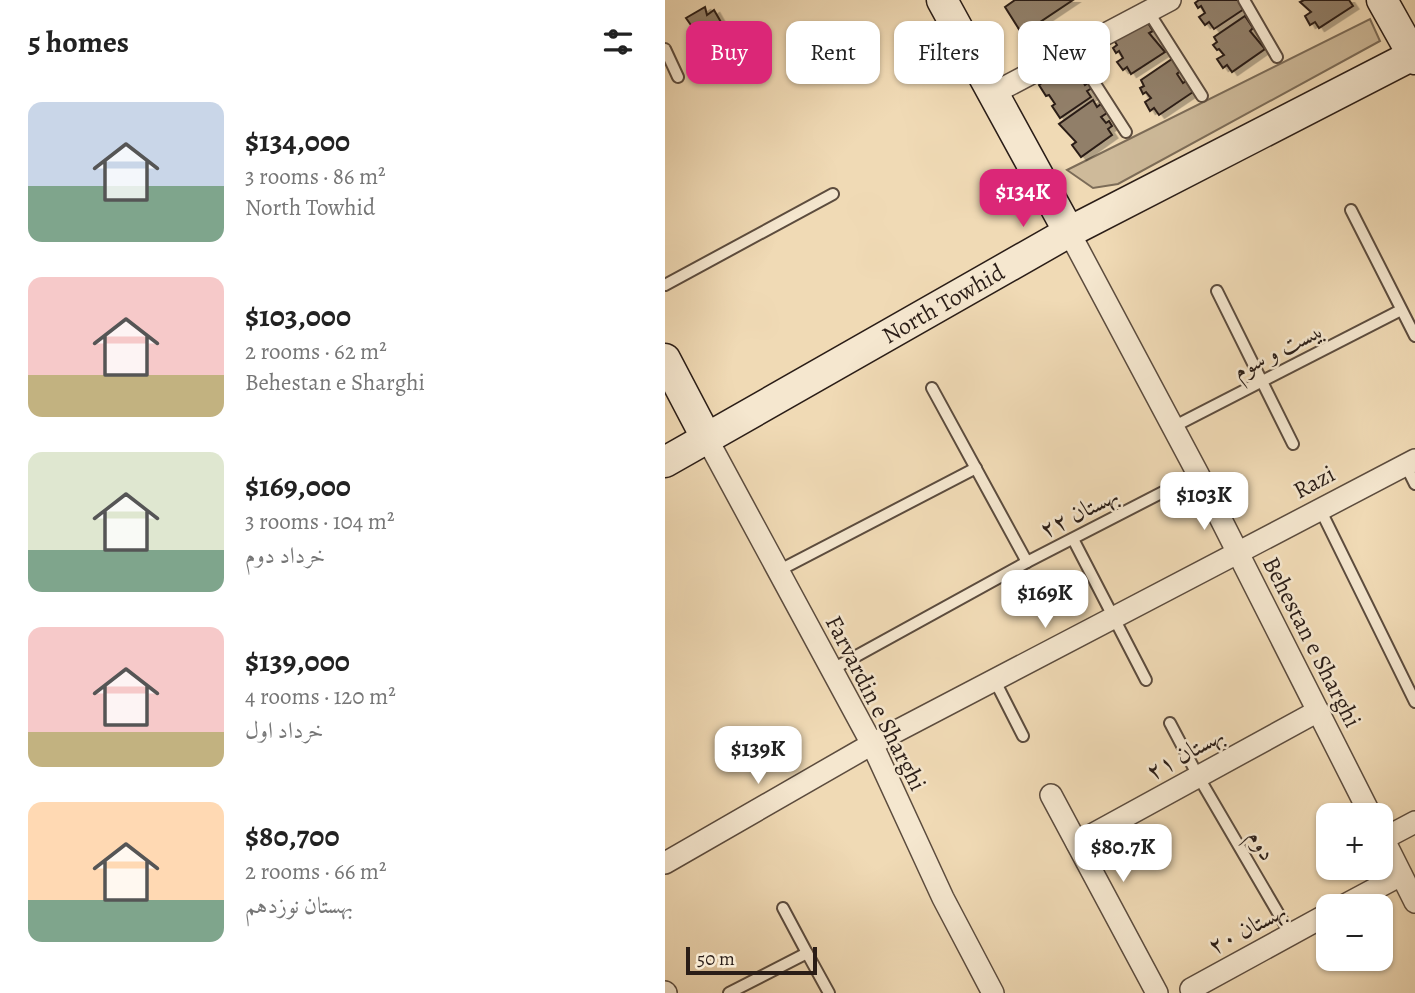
<!DOCTYPE html>
<html lang="en">
<head>
<meta charset="utf-8">
<style>
  body { margin:0; font-family:Alegreya,Amiri,serif; background:#f6f6f6; color:#222; height:100vh; display:flex; flex-direction:column; font-size:26px; white-space:nowrap }
  * { box-sizing:border-box; margin:0 }
  p { font-size:23px; color:#767676 }
  .icon { flex:none; width:38px; height:38px; fill:none; stroke:currentColor; stroke-width:2; stroke-linecap:round; stroke-linejoin:round }
  .map { position:relative; flex:1; overflow:hidden }
  .drawer { display:flex; flex-direction:column; background:#fff; width:665px }
  .drawer>* { flex:none }
  .banner { position:absolute; left:21px; top:21px; width:623px; height:63px; display:flex; gap:14px }
  .buttons { position:absolute; left:651px; top:803px; display:grid; gap:14px }
  .buttons a { display:grid; place-items:center; width:77px; height:77px; border-radius:14px; background:#fff; box-shadow:0 2px 5px #0004; font-size:35px }
  .scale { position:absolute; left:21px; bottom:18px; width:131px; box-sizing:border-box; padding-left:7px; border:4px solid #2a1d17; border-top:0; font-size:19px; line-height:24px; white-space:nowrap; color:#2a1d17; -webkit-text-stroke:5px #f5e7cf; paint-order:stroke }
  .price { position:absolute; translate:-50% -60px; padding:0 16px; border-radius:14px; background:#fff; color:#222; font-size:23px; line-height:46px; filter:drop-shadow(0 2px 4px #0008) }
  .price::after { content:''; position:absolute; left:50%; top:42px; width:21px; height:16px; margin-left:-10px; background:inherit; clip-path:polygon(0 0,100% 0,50% 100%) }
  .price.current { background:#db2777; color:#fff }
  ul { padding:0; list-style:none }
  li { display:flex; align-items:center; gap:21px; height:175px; padding:0 28px }
  li span { display:grid; place-items:center; flex:none; width:196px; height:140px; border-radius:14px; color:#555 }
  li>.icon { margin-inline-start:auto }
  span .icon { width:84px; height:84px; fill:#fffc; stroke-width:1 }
  li b { font-size:30px }
  h2 { display:flex; justify-content:space-between; align-items:center; height:84px; padding:0 28px; font-size:30px }
  .tag { padding:0 24px; border-radius:14px; background:#fff; box-shadow:0 2px 5px #0004; font-size:24px; line-height:63px }
  .tag.current { background:#db2777; color:#fff }
  main { display:flex; flex:1; min-height:0 }
  .map>svg:first-child { display:block }
</style>
</head>
<body>
<main>
<section class="drawer">
<h2>5 homes<svg class="icon" aria-label="filters" viewBox="0 0 24 24"><path d="M4 7h16M4 17h16"/><circle cx="9" cy="7" r="2"/><circle cx="15" cy="17" r="2"/></svg></h2>
<ul>
<li><span style="background:linear-gradient(#c9d6e8 60%,#7fa58c 0)"><svg class="icon" aria-label="home" viewBox="0 0 24 24"><path d="M3 11l9-7 9 7M6 9v11h12V9"/></svg></span><div><b>$134,000</b><p>3 rooms · 86 m²</p><p>North Towhid</p></div></li>
<li><span style="background:linear-gradient(#f6c9c9 70%,#c2b280 0)"><svg class="icon" aria-label="home" viewBox="0 0 24 24"><path d="M3 11l9-7 9 7M6 9v11h12V9"/></svg></span><div><b>$103,000</b><p>2 rooms · 62 m²</p><p>Behestan e Sharghi</p></div></li>
<li><span style="background:linear-gradient(#dfe7d0 70%,#7fa58c 0)"><svg class="icon" aria-label="home" viewBox="0 0 24 24"><path d="M3 11l9-7 9 7M6 9v11h12V9"/></svg></span><div><b>$169,000</b><p>3 rooms · 104 m²</p><p>خرداد دوم</p></div></li>
<li><span style="background:linear-gradient(#f6c9c9 75%,#c2b280 0)"><svg class="icon" aria-label="home" viewBox="0 0 24 24"><path d="M3 11l9-7 9 7M6 9v11h12V9"/></svg></span><div><b>$139,000</b><p>4 rooms · 120 m²</p><p>خرداد اول</p></div></li>
<li><span style="background:linear-gradient(#ffd9b3 70%,#7fa58c 0)"><svg class="icon" aria-label="home" viewBox="0 0 24 24"><path d="M3 11l9-7 9 7M6 9v11h12V9"/></svg></span><div><b>$80,700</b><p>2 rooms · 66 m²</p><p>بهستان نوزدهم</p></div></li>
</ul>
</section>
<div class="map">
<svg width="750" height="993" viewBox="0 0 750 993">
  <defs>
    <filter id="shadow"><feDropShadow dx="5.5" dy="3" stdDeviation="0" flood-color="#0004"/></filter>
  </defs>
  <rect width="100%" height="100%" fill="#f0dab5"/>
  <filter id="stains"><feTurbulence type="fractalNoise" baseFrequency=".00286" numOctaves="4"/><feColorMatrix values="0 0 0 0 .2 0 0 0 0 .09 0 0 0 0 .02 0 0 0 .5 -.17"/></filter>
  <radialGradient id="worn" r=".72"><stop offset=".6" stop-color="#630" stop-opacity="0"/><stop offset="1" stop-color="#630" stop-opacity=".3"/></radialGradient>
  <path fill="#ceba9a" stroke="#7c6c58" stroke-width="2" d="M705,19L715,41L453,184L428,188L402,170Z"/>
  <g fill="#917f69" stroke="#2a1d17" stroke-width="2" filter="url(#shadow)">
    <path d="M350,0H408L357,34L340,7Z"/>
    <path d="M534,0H578L582,7L549,29L544,22L540,25L534,17L540,13L536,6L533,8L530,3Z"/>
    <path d="M639,0H684L688,6L654,28L650,22L645,25L640,16L646,12L635,2Z"/>
    <path d="M40,7L42,15L49,10L68,43L59,49L61,54L44,61L39,50L34,54L23,32L28,28L21,18Z"/>
    <path d="M580,16L588,28L585,31L600,49L567,72L562,65L558,68L552,59L559,55L554,49L552,50L548,45L552,42L549,37Z"/>
    <path d="M480,18L488,31L484,33L500,52L466,74L462,67L458,70L452,62L458,58L454,51L451,53L448,48L452,45L448,39Z"/>
    <path d="M507,59L515,71L512,74L518,83L521,81L528,92L494,115L489,108L485,111L480,102L486,98L481,92L478,94L475,88L479,86L476,80Z"/>
    <path d="M407,62L412,69L416,66L422,74L416,78L420,85L423,83L427,88L422,91L426,97L395,118L387,106L390,104L384,95L381,96L374,85Z"/>
    <path d="M428,100L432,107L436,104L442,113L436,117L441,123L444,121L447,126L443,129L447,135L416,157L407,145L411,142L394,124Z"/>
  </g>
  <g fill="none" stroke-linecap="round" stroke-linejoin="round">
    <defs>
      <g id="lane">
        <path d="M579,0L612,57"/>
        <path d="M483,11L537,96"/>
        <path d="M0,49L13,77"/>
        <path d="M409,51L461,132"/>
        <path d="M686,210L750,336"/>
        <path d="M0,285L168,194"/>
        <path d="M552,291L628,444"/>
        <path d="M267,388L362,562"/>
        <path d="M508,427L736,310"/>
        <path d="M740,464L750,484"/>
        <path d="M655,509L750,702"/>
        <path d="M408,539L481,680"/>
        <path d="M113,571L311,468"/>
        <path d="M166,670L362,562L533,474"/>
        <path d="M330,681L358,736"/>
        <path d="M505,723L533,776L626,935"/>
        <path d="M118,908L142,953"/>
        <path d="M64,993L142,953L164,993"/>
      </g>
      <g id="street">
        <path d="M327,94L505,0"/>
        <path d="M404,232L533,474L706,816"/>
        <path d="M42,439L207,744L278,898L328,993"/>
        <path d="M386,795L492,993"/>
        <path d="M716,834L750,902"/>
        <path d="M718,839L750,822"/>
        <path d="M412,843L653,711"/>
        <path d="M0,863L207,744L750,460"/>
        <path d="M678,906L736,875"/>
        <path d="M526,989L663,914"/>
        <path d="M0,992L1,993"/>
      </g>
      <g id="secondary">
        <path d="M277,0L404,232"/>
        <path d="M717,0L750,59"/>
        <path d="M0,359L42,439"/>
        <path id="s1" d="M0,462L404,232L750,54"/>
      </g>
    </defs>
    <use href="#lane" stroke="#5c4c3e" stroke-width="14"/>
    <use href="#street" stroke="#5c4c3e" stroke-width="24"/>
    <use href="#secondary" stroke="#2a1d17" stroke-width="33"/>
    <use href="#lane" stroke="#f5e7cf" stroke-width="10"/>
    <use href="#street" stroke="#f5e7cf" stroke-width="21"/>
    <use href="#secondary" stroke="#f5e7cf" stroke-width="30"/>
  </g>
  <g text-anchor="middle" dominant-baseline="central" stroke-width="5" stroke-linejoin="round" paint-order="stroke">
    <g font-size="24" fill="#2a1d17" stroke="#f5e7cf">
      <text stroke="none"><textPath href="#s1" startOffset="320">North Towhid</textPath></text>
      <text transform="translate(613 350) rotate(-27)">بیست و سوم</text>
      <text transform="translate(649 482) rotate(-28)">Razi</text>
      <text transform="translate(414 512) rotate(-27)">بهستان ۲۲</text>
      <text transform="translate(647 642) rotate(63)">Behestan e Sharghi</text>
      <text transform="translate(211 703) rotate(63)">Farvardin e Sharghi</text>
      <text transform="translate(520 753) rotate(-29)">بهستان ۲۱</text>
      <text transform="translate(597 845) rotate(59)">دوم</text>
      <text transform="translate(582 928) rotate(-28)">بهستان ۲۰</text>
    </g>
  </g>
  <rect width="100%" height="100%" filter="url(#stains)"/>
  <rect width="100%" height="100%" fill="url(#worn)"/>
</svg>
<div class="buttons">
<a>+</a>
<a>−</a>
</div>
<div class="scale">50 m</div>
<b class="price current" style="left:358px;top:229px">$134K</b>
<b class="price" style="left:539px;top:532px">$103K</b>
<b class="price" style="left:380px;top:630px">$169K</b>
<b class="price" style="left:93px;top:786px">$139K</b>
<b class="price" style="left:458px;top:884px">$80.7K</b>
<div class="banner">
<a class="tag current">Buy</a>
<a class="tag">Rent</a>
<a class="tag">Filters</a>
<a class="tag">New</a>
</div>
</div>
</main>
</body>
</html>
